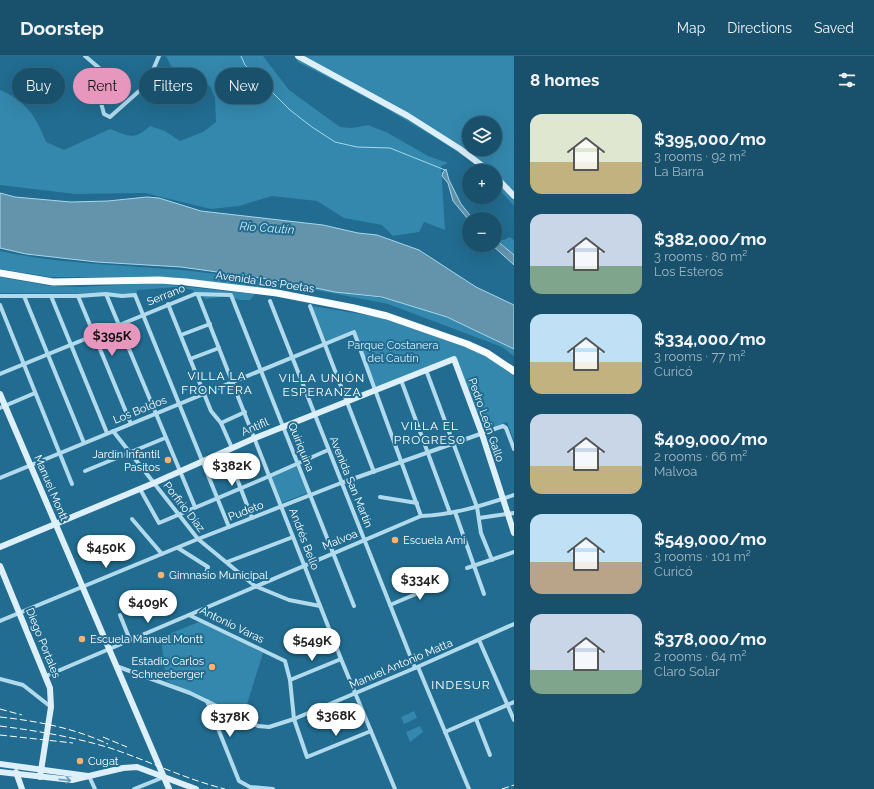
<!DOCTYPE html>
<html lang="en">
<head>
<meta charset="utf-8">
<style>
  body { margin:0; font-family:Raleway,sans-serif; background:#225772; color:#f1f3f6; height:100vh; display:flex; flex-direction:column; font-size:15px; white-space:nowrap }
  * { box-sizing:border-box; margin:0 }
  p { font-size:13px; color:#9fb5c2 }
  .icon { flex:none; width:22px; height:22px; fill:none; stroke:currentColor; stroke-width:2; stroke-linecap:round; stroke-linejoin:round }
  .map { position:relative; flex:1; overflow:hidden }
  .drawer { display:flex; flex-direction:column; background:#19516c; width:360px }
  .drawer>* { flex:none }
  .hud { position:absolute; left:12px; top:12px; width:380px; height:36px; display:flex; gap:8px }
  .tools { position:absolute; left:462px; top:60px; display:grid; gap:8px }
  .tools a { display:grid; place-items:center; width:40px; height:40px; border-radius:50%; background:#19516c; box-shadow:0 4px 16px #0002,0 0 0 1px #37687f; font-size:20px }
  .price { position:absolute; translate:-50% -34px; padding:0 9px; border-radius:14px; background:#fff; color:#222; font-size:13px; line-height:26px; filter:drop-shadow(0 1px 2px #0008) }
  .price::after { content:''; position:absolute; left:50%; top:24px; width:12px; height:9px; margin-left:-6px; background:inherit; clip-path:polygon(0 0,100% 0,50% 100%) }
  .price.selected { background:#e797bd; color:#111 }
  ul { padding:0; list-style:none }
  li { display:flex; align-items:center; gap:12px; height:100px; padding:0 16px }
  li span { display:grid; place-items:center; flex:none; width:112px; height:80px; border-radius:12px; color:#555 }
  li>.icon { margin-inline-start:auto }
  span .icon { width:48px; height:48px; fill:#fffc; stroke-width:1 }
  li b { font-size:17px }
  h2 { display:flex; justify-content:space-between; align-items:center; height:48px; padding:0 16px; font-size:17px }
  .tag { padding:0 14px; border-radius:18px; background:#19516c; box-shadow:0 4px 16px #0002,0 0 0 1px #37687f; font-size:14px; line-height:36px }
  .tag.selected { background:#e797bd; color:#111 }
  header { display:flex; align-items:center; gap:24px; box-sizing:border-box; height:56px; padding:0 20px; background:#19516c; border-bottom:1px solid #37687f }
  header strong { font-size:19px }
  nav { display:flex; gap:22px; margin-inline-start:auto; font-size:14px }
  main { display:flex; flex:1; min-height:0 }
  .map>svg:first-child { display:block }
</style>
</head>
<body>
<header>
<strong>Doorstep</strong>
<nav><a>Map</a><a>Directions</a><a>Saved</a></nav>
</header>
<main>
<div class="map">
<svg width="514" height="733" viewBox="0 0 514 733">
  <rect width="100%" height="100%" fill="#216c90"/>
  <g fill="#3488ad" fill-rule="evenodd">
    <path d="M166,0H263L289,34L340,71L352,72L368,69L388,77L428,100L448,107L441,110L445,174L424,166L419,176L393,180L382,169L344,162L317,145L272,140L239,150L211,153L145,137L75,138L0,129V34C26,45 36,60 46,86L64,94L110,73C129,80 134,85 150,70L165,75L180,85L203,76L216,66L215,42L210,30L171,10Z"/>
    <path d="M295,0H514V150L495,129V115H482L477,109C420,70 360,37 298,6ZM469,67H495V93H469Z"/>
    <path d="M510,181L514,184V199L500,187V184H504Z"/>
    <path d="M0,195C59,208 121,209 181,214C212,217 244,222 275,226V224L335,236L390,243L447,261L514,293V300L502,291L388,248L275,226V234L171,221H50L0,213Z"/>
    <path d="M0,221L50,230L81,231L152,227L255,238L250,244H239L228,240L205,243L199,236H193V234L177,231L137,234V238L0,237Z"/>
    <path d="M312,250L384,262L486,299L514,317V384L507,366L483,375L455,302L377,332L354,275L327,287Z"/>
    <path d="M296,410L307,437L282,447L271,420Z"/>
    <path d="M199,566L263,597L243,661L166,625L161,581Z"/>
    <path d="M414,655L417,662L404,668L401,661Z"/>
    <path d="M420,670L423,676L410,686L406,676Z"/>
  </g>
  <g fill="#6394ac" stroke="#a5d8ee">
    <path d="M446,113L449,124L461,148L473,163H468L453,145L448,127L442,120L443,116Z"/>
    <path d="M0,137L15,141L71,146L108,145L147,141L159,142L201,155L323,169L358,177L377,179L419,194L476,231L514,249V293L447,261L382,241L335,236L282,225L181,211L97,206L26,198L0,192Z"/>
    <path d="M495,183L514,199V209L492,189H495Z"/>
  </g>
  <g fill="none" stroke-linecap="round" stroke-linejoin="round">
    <path stroke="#a5d8ee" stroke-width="1" d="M241,0L245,9L290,54L312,71L335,86L357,91L390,92L445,114"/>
    <g stroke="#b1daed" stroke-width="4">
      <path d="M85,0L118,28L100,43L104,58L110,61L147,28L159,0"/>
      <path d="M106,238L195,451"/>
      <path d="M198,239L341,603L395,733"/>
      <path d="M0,240H78L106,238L122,240L135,239L229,471"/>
      <path d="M24,240L84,387"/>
      <path d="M51,240L107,377"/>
      <path d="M78,240L131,368"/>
      <path d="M270,245L415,612"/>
      <path d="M168,248L211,355L221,367L232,392"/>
      <path d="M0,249L72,428"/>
      <path d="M310,250L374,416"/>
      <path d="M181,279L210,268"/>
      <path d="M190,303L219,292"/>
      <path d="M426,314L477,451L481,477L492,504"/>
      <path d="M0,318L195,238L231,239L354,550"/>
      <path d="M401,324L450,457"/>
      <path d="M0,352L35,337"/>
      <path d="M221,367L245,356"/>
      <path d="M113,375L198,483L255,530L289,544L320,550"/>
      <path d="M226,394L252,462"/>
      <path d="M85,415L165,382"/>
      <path d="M0,422L354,276L421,460"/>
      <path d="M140,433L159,467L265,422L328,394"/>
      <path d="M380,441L417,447"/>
      <path d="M455,456L484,538"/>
      <path d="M479,462L514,457"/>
      <path d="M132,463L162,498"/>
      <path d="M178,492L208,511L206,517"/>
      <path d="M227,506L293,481"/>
      <path d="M467,512L514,496"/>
      <path d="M390,549L444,526"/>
      <path d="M120,559L130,584"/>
      <path d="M189,559L285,605L290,624L294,663L307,701L371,675"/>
      <path d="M0,565L198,483L341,427L503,370L506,372L514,393"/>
      <path d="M479,584L514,664"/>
      <path d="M116,610L190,637L258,670L269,671L294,663L415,612L514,568"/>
      <path d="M418,611L469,733"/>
      <path d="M46,620L421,460C453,459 484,449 514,439"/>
      <path d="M0,623L23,629L51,651"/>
      <path d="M290,624L341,603"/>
      <path d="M207,645L239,725L250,731L273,733"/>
      <path d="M476,663L490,699"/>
      <path d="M445,676L514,646"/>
      <path d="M89,720L95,733"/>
      <path d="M134,733L164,721"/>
    </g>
    <g stroke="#ddf0fa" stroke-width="6">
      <path d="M298,0L408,60L460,93L489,115"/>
      <path d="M495,120L514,140"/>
      <path d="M0,338L169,733"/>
      <path d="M0,491L154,427L255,382L454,303L482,378L514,477"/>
      <path d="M0,510L50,632L51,651L40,721"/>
      <path d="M0,708L88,720"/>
      <path d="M0,716L72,724L123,712L137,711L196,733"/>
      <path d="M16,716L22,733"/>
    </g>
    <path stroke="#f7fcff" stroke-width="7" d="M0,217L53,226L159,224L186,226L277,237L354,252L387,260L467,288L487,297L514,315"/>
    <g stroke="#fff" stroke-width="1" stroke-dasharray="7 3" stroke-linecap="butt">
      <path d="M0,653L22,659"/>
      <path d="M0,661C37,665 74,672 108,688"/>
      <path d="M0,670C38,675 74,681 110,692C149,705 185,723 225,733"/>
      <path d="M0,679L73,687"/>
      <path d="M103,681L127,691"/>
      <path d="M502,733L514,729"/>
    </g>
  </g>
  <defs><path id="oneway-shaft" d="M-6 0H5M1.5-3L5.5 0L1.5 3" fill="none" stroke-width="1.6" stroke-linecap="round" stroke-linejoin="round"/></defs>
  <use stroke="#639ab5" href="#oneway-shaft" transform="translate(65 724) rotate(6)"/>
  <g fill="#f9b272" stroke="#216c90" stroke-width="1.5">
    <circle cx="168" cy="404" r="4"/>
    <circle cx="395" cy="484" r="4"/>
    <circle cx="161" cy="519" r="4"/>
    <circle cx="82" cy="583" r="4"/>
    <circle cx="212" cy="611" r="4"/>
    <circle cx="80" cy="705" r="4"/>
  </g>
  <g text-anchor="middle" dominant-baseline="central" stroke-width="4" stroke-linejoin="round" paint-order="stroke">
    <g font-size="11" fill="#fff" stroke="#216c90">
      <text transform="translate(265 226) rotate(8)">Avenida Los Poetas</text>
      <text transform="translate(166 239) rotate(-22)">Serrano</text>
      <text transform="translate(140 354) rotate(-22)">Los Boldos</text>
      <text transform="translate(486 364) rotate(71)">Pedro León Gallo</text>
      <text transform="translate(255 371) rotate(-23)">Antifil</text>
      <text transform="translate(301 391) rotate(68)">Quiriquina</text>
      <text transform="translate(351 426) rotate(68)">Avenida San Martín</text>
      <text transform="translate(51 432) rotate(67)">Manuel Montt</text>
      <text transform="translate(184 451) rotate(52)">Porfirio Díaz</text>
      <text transform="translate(246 455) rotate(-21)">Pudeto</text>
      <text transform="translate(304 483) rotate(69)">Andrés Bello</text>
      <text transform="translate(340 484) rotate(-22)">Malvoa</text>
      <text transform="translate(232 569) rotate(26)">Antonio Varas</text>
      <text transform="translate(43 587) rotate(68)">Diego Portales</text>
      <text transform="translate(401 608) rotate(-23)">Manuel Antonio Matta</text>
    </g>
    <g font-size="11" fill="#d6eef9" stroke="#216c90">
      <text x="393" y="289">Parque Costanera<tspan x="393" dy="13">del Cautín</tspan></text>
    </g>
    <g font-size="11" fill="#fff" stroke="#216c90" text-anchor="start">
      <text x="160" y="398" text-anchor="end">Jardín Infantil<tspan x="160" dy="13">Pasitos</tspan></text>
      <text x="403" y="484">Escuela Ami</text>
      <text x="169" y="519">Gimnasio Municipal</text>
      <text x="90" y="583">Escuela Manuel Montt</text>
      <text x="204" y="605" text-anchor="end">Estadio Carlos<tspan x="204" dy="13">Schneeberger</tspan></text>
      <text x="88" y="705">Cugat</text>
    </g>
    <g font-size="12" font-style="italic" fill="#cae9f5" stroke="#216c90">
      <text transform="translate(267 172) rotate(4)">Río Cautín</text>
    </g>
    <g font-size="12" letter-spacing="1" fill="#fff" stroke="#216c90">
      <text x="217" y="320">VILLA LA<tspan x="217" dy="14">FRONTERA</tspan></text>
      <text x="322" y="322">VILLA UNIÓN<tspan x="322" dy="14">ESPERANZA</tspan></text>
      <text x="430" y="370">VILLA EL<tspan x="430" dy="14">PROGRESO</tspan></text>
      <text x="461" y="629">INDESUR</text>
    </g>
  </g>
</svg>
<div class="tools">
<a><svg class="icon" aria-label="layers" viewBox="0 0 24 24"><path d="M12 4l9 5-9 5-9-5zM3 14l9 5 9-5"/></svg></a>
<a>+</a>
<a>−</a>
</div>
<b class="price selected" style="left:112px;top:301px">$395K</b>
<b class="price" style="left:232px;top:431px">$382K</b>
<b class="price" style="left:106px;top:513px">$450K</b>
<b class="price" style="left:420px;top:545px">$334K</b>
<b class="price" style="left:148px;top:568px">$409K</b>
<b class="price" style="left:312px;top:606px">$549K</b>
<b class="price" style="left:336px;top:681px">$368K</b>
<b class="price" style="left:230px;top:682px">$378K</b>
<div class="hud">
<a class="tag">Buy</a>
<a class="tag selected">Rent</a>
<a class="tag">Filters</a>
<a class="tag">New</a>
</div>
</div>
<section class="drawer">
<h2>8 homes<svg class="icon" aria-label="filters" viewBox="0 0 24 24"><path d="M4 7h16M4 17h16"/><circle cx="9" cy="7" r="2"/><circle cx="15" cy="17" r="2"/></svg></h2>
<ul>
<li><span style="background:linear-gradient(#dfe7d0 60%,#c2b280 0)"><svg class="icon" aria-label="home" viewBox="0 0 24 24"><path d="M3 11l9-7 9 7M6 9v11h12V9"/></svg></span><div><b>$395,000/mo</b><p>3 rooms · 92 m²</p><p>La Barra</p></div></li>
<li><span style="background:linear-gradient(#c9d6e8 65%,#7fa58c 0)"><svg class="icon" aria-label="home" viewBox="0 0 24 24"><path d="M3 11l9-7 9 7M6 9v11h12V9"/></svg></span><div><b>$382,000/mo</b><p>3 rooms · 80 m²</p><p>Los Esteros</p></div></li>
<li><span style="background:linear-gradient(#bfe0f5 60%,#c2b280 0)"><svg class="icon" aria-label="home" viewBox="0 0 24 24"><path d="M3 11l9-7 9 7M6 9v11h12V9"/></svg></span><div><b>$334,000/mo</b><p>3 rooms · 77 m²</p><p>Curicó</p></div></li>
<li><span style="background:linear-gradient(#c9d6e8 65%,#c2b280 0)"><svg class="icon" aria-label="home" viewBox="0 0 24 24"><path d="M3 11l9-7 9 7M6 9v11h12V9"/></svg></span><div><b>$409,000/mo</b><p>2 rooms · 66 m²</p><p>Malvoa</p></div></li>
<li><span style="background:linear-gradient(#bfe0f5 60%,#b9a48a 0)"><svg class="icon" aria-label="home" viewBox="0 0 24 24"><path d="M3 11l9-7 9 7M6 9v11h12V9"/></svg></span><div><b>$549,000/mo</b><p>3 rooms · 101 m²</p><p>Curicó</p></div></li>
<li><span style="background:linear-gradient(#c9d6e8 70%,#7fa58c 0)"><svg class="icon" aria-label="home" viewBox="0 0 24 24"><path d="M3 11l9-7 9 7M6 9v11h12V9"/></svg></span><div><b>$378,000/mo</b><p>2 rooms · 64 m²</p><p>Claro Solar</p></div></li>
</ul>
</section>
</main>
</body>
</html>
